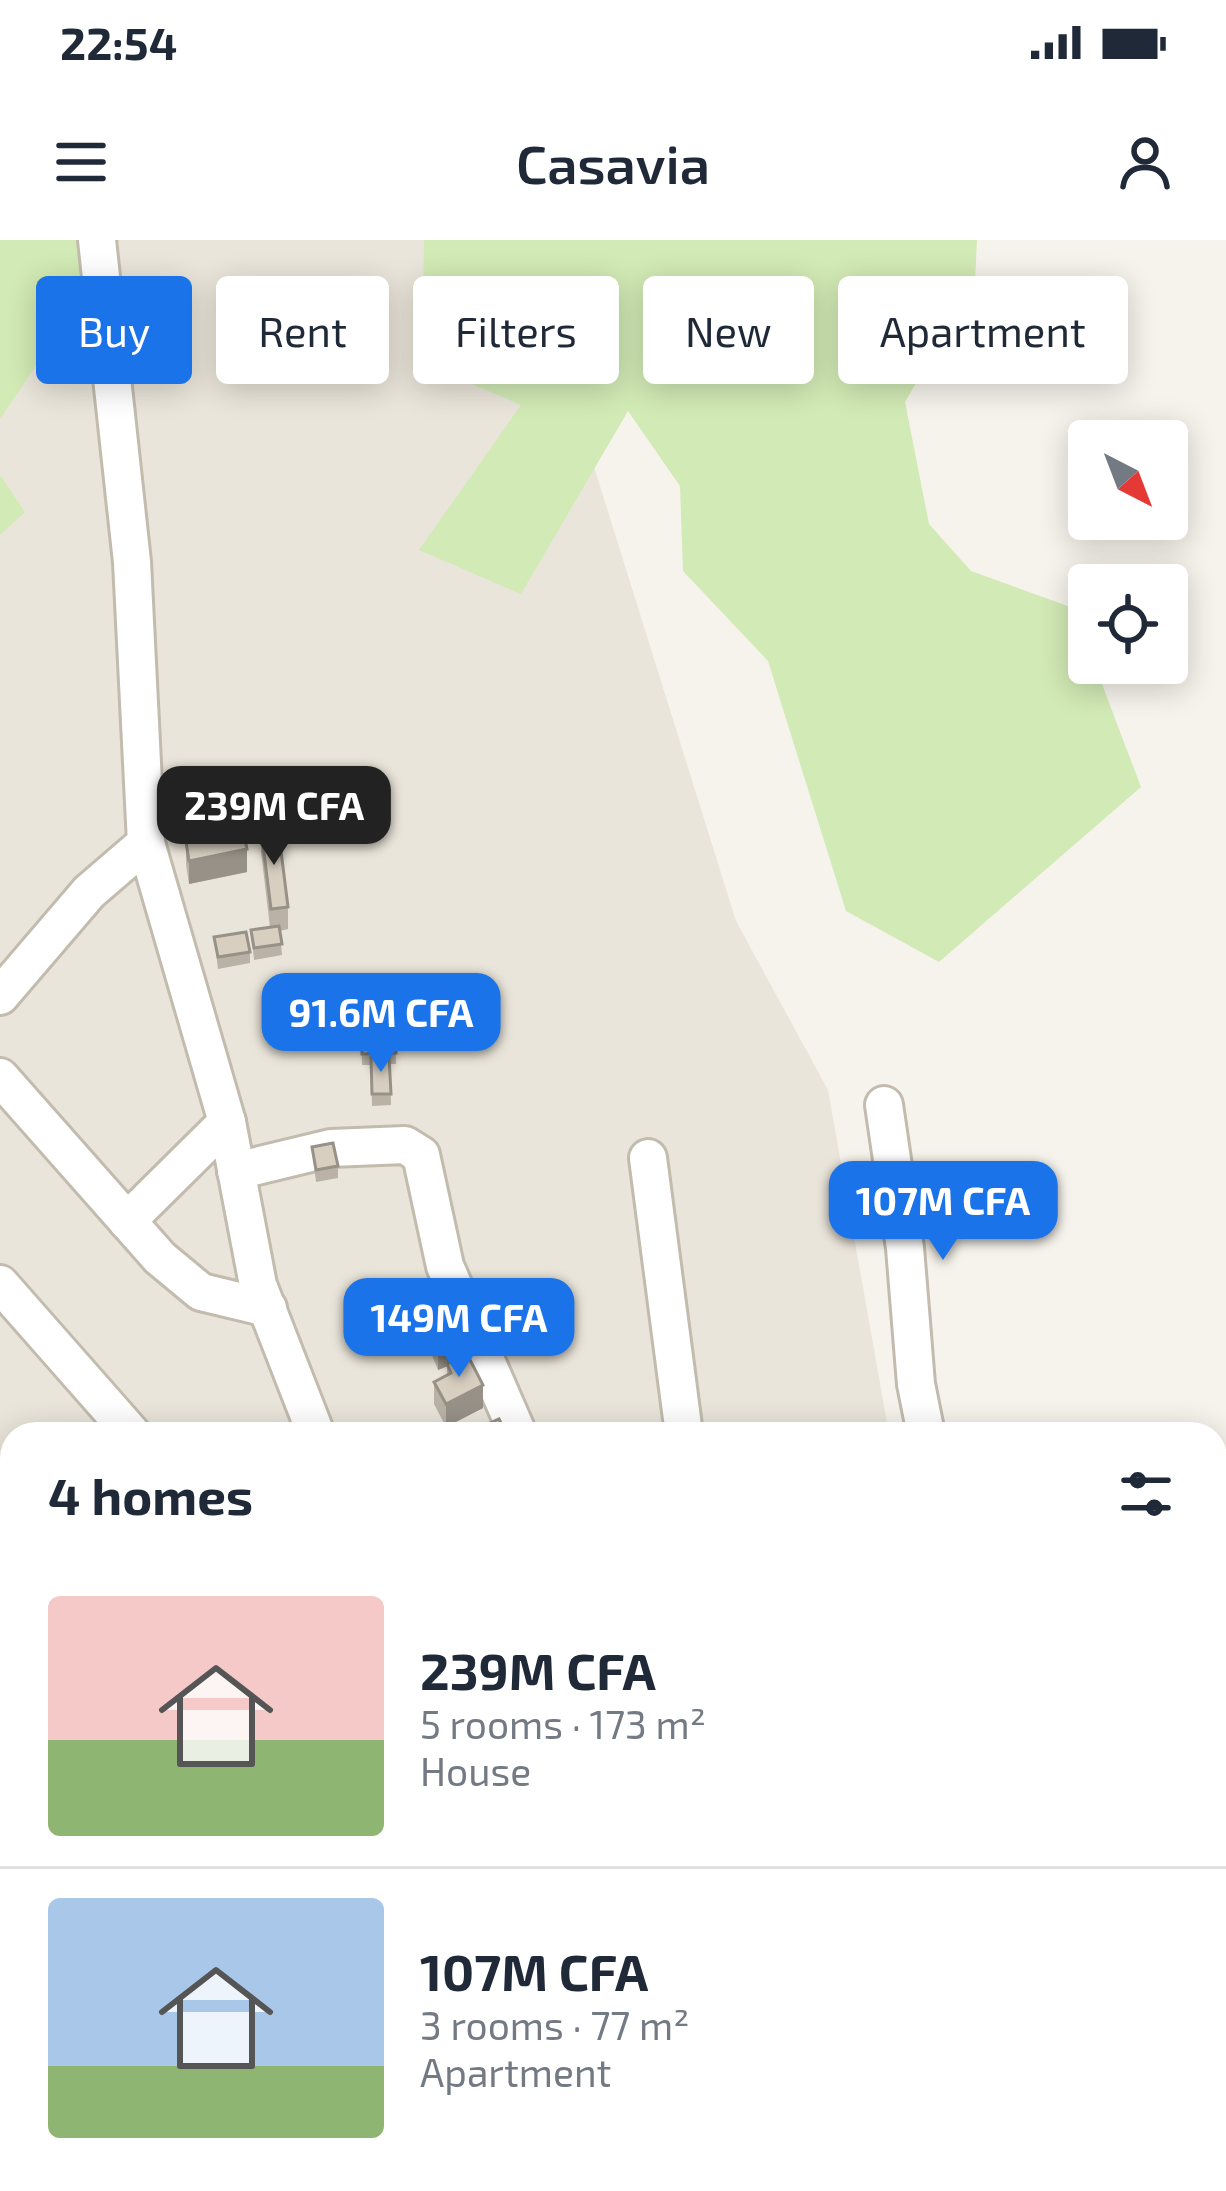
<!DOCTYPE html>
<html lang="en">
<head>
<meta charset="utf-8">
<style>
  body { margin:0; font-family:"Exo 2",sans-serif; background:#f6f6f7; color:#1f2937; height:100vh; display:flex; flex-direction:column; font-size:45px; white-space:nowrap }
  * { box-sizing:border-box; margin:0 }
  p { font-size:39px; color:#747a83 }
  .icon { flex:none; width:66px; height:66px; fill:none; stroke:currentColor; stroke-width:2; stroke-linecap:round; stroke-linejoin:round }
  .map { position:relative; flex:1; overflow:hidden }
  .panel { position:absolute; left:0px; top:1182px; width:1227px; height:771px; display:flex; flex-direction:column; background:#fff; border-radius:36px 36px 0 0; box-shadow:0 6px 30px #0003 }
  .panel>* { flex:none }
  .guide { position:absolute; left:36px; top:36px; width:1155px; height:108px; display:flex; gap:24px }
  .needle { width:78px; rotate:138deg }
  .fabs { position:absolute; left:1068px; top:180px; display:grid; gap:24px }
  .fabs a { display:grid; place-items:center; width:120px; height:120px; border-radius:12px; background:#fff; box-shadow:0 6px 30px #0003; font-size:60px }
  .price { position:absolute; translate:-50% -102px; padding:0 27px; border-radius:24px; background:#1a73e8; color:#fff; font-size:39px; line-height:78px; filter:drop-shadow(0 3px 6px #0008) }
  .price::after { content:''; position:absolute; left:50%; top:72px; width:36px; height:27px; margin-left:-18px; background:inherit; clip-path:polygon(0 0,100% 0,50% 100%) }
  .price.current { background:#222; color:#fff }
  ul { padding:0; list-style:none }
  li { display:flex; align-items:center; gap:36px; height:300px; padding:0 48px }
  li+li { border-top:3px solid #e0e1e3 }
  li span { display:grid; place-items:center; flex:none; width:336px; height:240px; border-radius:12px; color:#555 }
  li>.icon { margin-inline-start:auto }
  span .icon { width:144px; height:144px; fill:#fffc; stroke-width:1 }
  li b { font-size:51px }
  h2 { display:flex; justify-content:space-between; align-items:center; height:144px; padding:0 48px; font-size:51px }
  .pill { padding:0 42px; border-radius:12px; background:#fff; box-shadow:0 6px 30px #0003; font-size:42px; line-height:108px }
  .pill.current { background:#1a73e8; color:#fff }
  .status { display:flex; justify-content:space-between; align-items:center; height:84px; padding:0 60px; background:#fff; direction:ltr }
  .status svg { height:33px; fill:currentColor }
  header { display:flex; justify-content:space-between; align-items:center; height:156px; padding:0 48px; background:#fff; font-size:54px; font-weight:600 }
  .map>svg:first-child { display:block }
</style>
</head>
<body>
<div class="status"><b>22:54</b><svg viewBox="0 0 49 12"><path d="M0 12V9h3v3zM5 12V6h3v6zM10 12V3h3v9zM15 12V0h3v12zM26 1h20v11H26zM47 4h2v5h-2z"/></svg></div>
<header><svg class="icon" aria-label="menu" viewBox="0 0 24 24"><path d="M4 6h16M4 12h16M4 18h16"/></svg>Casavia<svg class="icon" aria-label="person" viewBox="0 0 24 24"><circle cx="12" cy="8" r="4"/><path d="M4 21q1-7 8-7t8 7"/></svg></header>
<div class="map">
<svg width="1226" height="1951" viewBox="0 0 1226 1951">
  <rect width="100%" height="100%" fill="#f6f3ec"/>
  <g fill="#eae5da">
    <path d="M0,0H507L545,70L736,681L828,850L889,1194H12V1941H914L912,1951H0Z"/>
    <path d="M1226,1456V1762L1215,1766V1458Z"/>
  </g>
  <g fill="#d2eab5">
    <path d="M0,0H120L0,179Z"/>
    <path d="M424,0H977L975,42L905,162L929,284L971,331L1073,368L1089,410V423H1094L1141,547L939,722L846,671L768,421L683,331L680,246L628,171L521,354L419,310L521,165L422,123Z"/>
    <path d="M0,235L25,272L0,295Z"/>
  </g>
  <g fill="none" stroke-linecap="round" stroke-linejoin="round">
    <defs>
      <g id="street">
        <path d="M97,0L132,322L146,603L227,882L258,1045L316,1194"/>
        <path d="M0,756L89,652L146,603"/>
        <path d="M0,837L160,1018L201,1052L268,1068"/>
        <path d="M884,865L905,1008L916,1144L926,1194"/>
        <path d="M648,918L684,1194"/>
        <path d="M236,931L331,908L405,905L421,915L445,1026L518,1194"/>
        <path d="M127,981L227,882"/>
        <path d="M0,1044L132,1194"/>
        <path d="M1215,1451L1226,1510"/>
        <path d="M0,1462L12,1476"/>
        <path d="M0,1616L12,1605"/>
        <path d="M0,1890L12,1903"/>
        <path d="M48,1941L58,1951"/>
        <path d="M462,1941L472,1951"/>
        <path d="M254,1951L266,1941"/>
        <path d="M936,1951L950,1941"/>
      </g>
    </defs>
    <use href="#street" stroke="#c2bbae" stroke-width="42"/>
    <use href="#street" stroke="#fff" stroke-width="36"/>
  </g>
  <g fill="#bab2a6">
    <path d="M261,589L288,667V689L280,691L282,715L254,720L251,690L270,687L261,612Z"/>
    <path d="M186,602L247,632L189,644L186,624Z"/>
    <path d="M214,697L250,712V723L218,729Z"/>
    <path d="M395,791L396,824H390L391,865L372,866L371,825H362L361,792Z"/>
    <path d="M312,907L338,926V938L316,942Z"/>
    <path d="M418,1058L468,1115L483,1168L446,1187L434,1164V1142L447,1135V1126L438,1130L418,1080Z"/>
  </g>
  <g fill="#979187">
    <path d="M247,609V632L189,644V621Z"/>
    <path d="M468,1095V1118L438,1130V1108Z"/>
    <path d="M483,1145V1168L446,1187V1164Z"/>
  </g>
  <g fill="#d8cfc1" stroke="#979187" stroke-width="3">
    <path d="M278,587L288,667L271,669L261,589Z"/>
    <path d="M243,590L247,609L189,621L186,602Z"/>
    <path d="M279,686L282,704L254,708L251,690Z"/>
    <path d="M246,692L250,712L218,717L214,697Z"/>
    <path d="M395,791L396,813L362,814L361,792Z"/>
    <path d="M389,816L391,854H372L371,817Z"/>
    <path d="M333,903L338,926L316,930L312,907Z"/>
    <path d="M448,1045L468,1095L438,1108L418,1058Z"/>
    <path d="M467,1114L483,1145L446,1164L434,1142L451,1133L447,1124Z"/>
    <path d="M499,1179L506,1194H473L472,1191Z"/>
  </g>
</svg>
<div class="fabs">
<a><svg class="needle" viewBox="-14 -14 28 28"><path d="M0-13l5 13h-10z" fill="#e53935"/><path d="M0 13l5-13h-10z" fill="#747a83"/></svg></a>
<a><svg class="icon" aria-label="locate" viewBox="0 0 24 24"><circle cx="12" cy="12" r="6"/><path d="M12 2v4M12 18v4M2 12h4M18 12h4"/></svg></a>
</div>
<b class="price current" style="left:274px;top:628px">239M CFA</b>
<b class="price" style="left:381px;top:835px">91.6M CFA</b>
<b class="price" style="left:943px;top:1023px">107M CFA</b>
<b class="price" style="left:459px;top:1140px">149M CFA</b>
<div class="guide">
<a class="pill current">Buy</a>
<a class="pill">Rent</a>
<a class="pill">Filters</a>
<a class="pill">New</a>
<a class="pill">Apartment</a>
</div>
<section class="panel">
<h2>4 homes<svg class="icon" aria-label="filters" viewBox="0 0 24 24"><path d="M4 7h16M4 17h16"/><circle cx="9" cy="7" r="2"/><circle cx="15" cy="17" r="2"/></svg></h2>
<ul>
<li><span style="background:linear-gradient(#f6c9c9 60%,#8fb573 0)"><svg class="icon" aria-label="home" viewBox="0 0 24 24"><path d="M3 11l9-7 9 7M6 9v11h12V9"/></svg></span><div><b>239M CFA</b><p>5 rooms · 173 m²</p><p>House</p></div></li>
<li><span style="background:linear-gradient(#a9c7e8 70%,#8fb573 0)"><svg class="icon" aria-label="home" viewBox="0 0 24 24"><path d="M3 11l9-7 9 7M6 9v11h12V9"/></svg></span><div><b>107M CFA</b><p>3 rooms · 77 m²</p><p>Apartment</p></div></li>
</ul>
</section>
</div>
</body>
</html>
